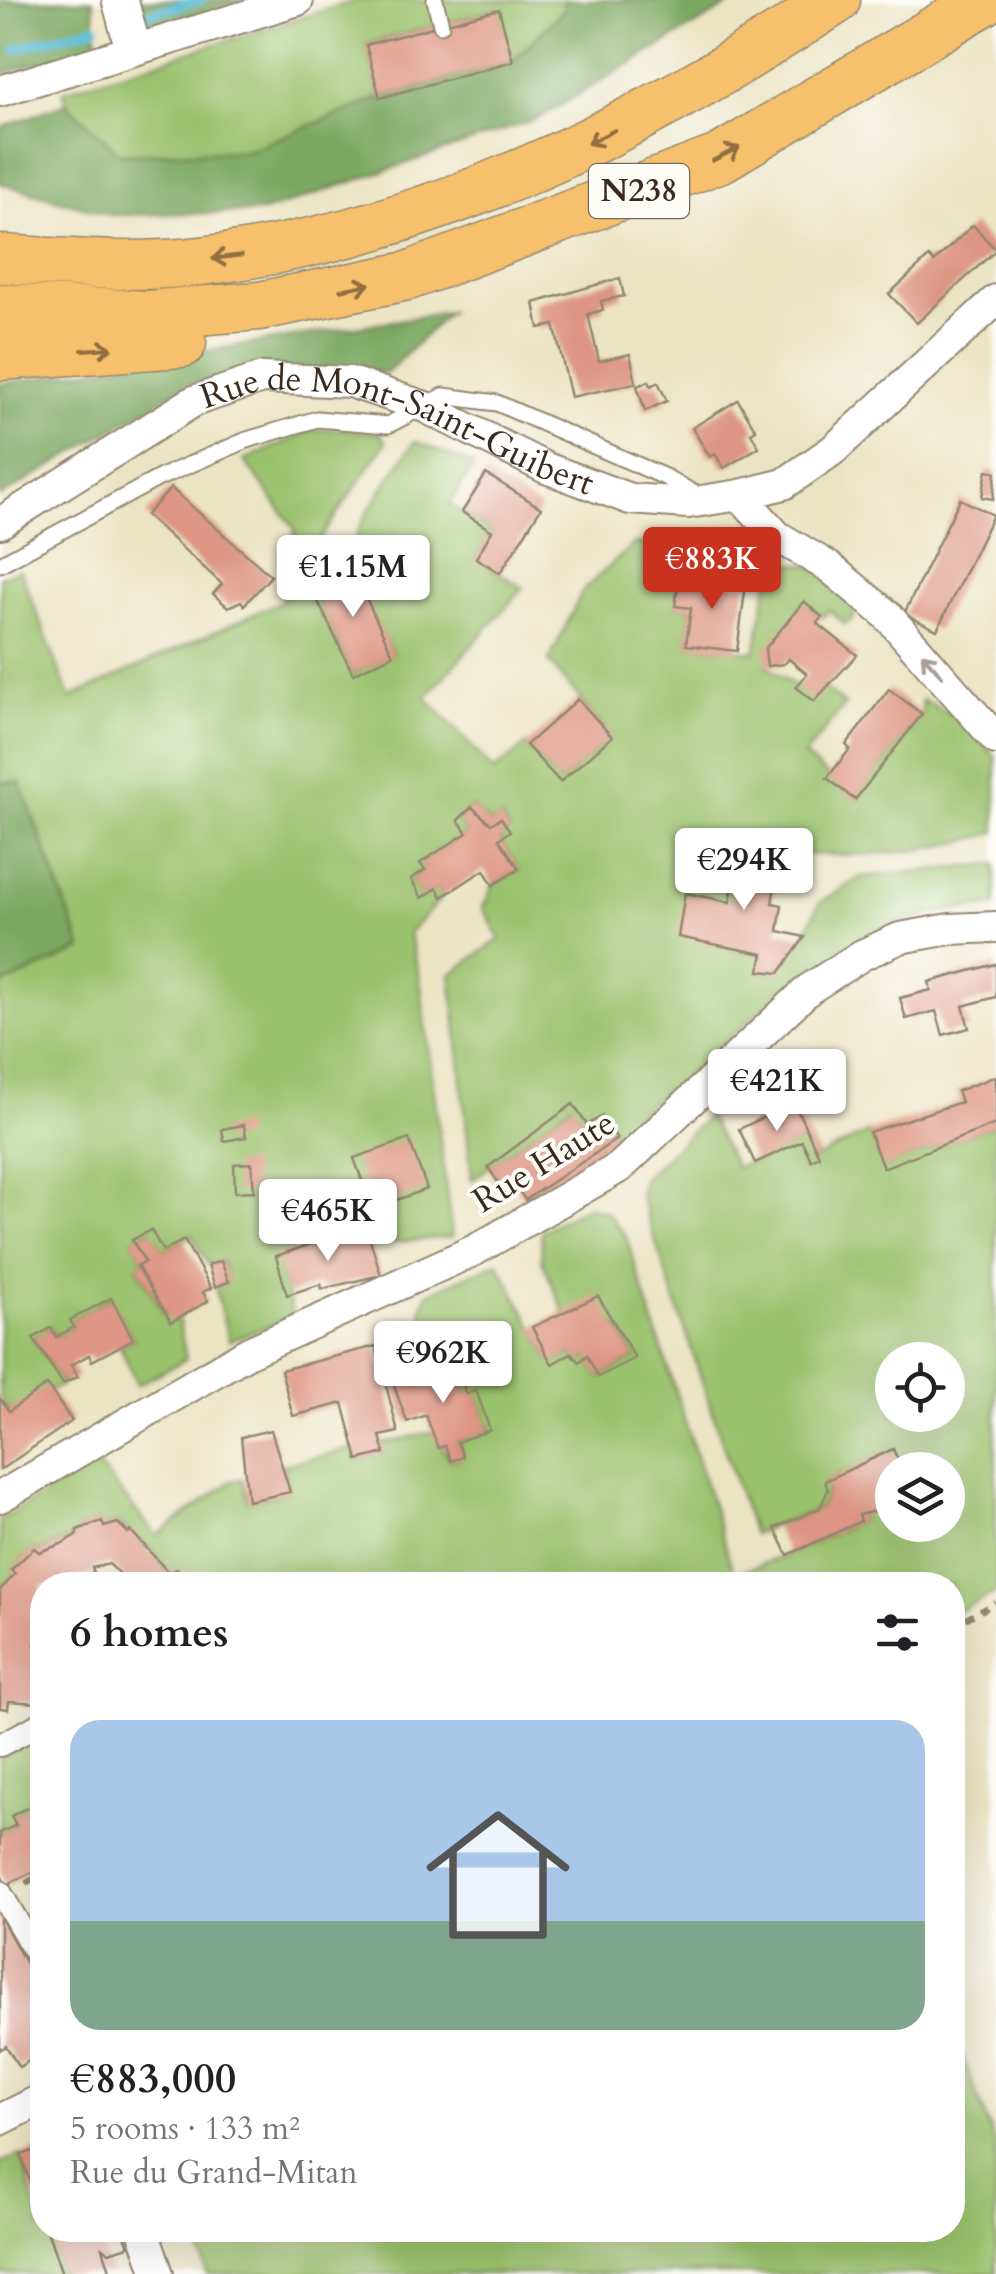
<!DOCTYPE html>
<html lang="en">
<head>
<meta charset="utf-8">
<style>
  body { margin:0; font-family:Cardo,serif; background:#f6f6f6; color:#202124; height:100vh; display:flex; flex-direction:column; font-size:38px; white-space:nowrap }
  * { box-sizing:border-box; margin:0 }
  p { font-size:32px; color:#757577 }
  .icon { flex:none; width:55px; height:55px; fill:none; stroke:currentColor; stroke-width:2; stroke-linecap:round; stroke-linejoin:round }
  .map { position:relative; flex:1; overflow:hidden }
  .sheet { position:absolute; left:30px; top:1572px; width:935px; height:670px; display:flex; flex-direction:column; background:#fff; border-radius:40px; box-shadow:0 10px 40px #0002 }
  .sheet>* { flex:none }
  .tools { position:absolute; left:875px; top:1342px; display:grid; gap:20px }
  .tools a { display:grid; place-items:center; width:90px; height:90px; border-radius:50%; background:#fff; box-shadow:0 10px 40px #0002; font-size:50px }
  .price { position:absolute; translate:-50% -85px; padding:0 22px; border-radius:10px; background:#fff; color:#222; font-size:32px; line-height:65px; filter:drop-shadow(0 2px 5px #0008) }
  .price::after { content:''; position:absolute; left:50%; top:60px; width:30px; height:22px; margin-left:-15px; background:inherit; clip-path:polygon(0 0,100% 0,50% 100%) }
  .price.current { background:#c8321e; color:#fff }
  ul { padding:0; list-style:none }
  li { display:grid; align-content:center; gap:20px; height:530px; padding:0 40px }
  li span { display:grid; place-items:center; height:310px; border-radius:30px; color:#555 }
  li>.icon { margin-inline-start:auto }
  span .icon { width:180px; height:180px; fill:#fffc; stroke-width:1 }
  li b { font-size:42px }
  h2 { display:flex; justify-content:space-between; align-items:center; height:120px; padding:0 40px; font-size:42px }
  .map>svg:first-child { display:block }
</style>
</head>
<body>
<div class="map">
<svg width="996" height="2274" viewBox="0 0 996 2274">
  <rect width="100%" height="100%" fill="#fdfcf7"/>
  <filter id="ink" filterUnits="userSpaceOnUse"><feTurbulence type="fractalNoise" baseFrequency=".01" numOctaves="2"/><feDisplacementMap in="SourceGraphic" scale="20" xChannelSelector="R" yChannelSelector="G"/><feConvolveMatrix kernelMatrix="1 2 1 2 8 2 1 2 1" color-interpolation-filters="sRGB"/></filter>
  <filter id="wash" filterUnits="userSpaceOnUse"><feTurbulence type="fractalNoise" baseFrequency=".0048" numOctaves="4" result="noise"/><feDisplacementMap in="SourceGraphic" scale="40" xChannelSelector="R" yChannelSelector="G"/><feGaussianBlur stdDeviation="2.25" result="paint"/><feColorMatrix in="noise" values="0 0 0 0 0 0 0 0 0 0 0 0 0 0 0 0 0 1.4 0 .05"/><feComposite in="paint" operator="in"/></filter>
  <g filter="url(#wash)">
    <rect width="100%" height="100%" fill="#ebe4c4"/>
    <g fill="#9ac16c" stroke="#6a7645" stroke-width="2.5" fill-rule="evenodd">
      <path d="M358,0H564V10L513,61L498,9L366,44L380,98L247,151L120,154L66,103L63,91Z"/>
      <path d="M341,429L380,433L386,442L319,540L312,589L353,674L393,654C376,620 347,576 357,535C362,514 402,462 415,441L473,465L450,505L492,531L476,558L523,588L426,697L494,771L526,745L560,782L611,737L549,661L583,590L635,543L694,550V578L679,577L676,606L691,608L687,645L755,652L772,562L810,565L854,601V618L845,624L829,610L822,617L803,602L767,666L796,687L824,688L845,705L804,756L855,799L922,714V700L953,714L996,757V832C915,858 824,861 741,846L730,902L686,894L722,947L763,954L759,971L778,973L806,933L819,903L861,877L996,864V906C852,914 798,979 696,1067C671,1088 633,1111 617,1139L602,1116L587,1125L572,1104L472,1180L451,974L500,939L483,908L493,885L519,869L499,839L510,831L502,818L491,824L472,807L459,820L467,833L421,862L425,870L411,879L422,897L437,888L442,897L409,933L420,979L452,1237L372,1245L369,1236L277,1256L293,1317L229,1341L215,1287L228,1282L222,1261L208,1265L192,1235L163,1251L150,1230L133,1240L145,1262L137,1267L164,1313L178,1318L186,1359L137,1385L120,1346L133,1339L110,1298L71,1320L74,1327L56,1337L51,1328L33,1338L63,1384L9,1411L0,1398V986L82,949L20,782L0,783V577L20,570L70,698L282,601L295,529L244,460L312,430Z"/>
      <path d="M708,1116L736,1168L802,1141L812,1160L869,1132L884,1167L996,1124V1592L953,1614L952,1585H185L177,1569L169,1573L153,1551L118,1523L104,1527L101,1521L77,1530V1535L39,1552L34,1548L12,1570L15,1574L0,1590V1520L96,1463L157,1536L230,1482L242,1479L248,1501L289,1492L283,1465L355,1448L358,1460L384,1453L382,1444L433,1432L451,1461L462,1457L457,1442L490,1429L476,1391L466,1394L454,1361L438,1367L421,1310L428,1293L498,1262L552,1363L571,1353L579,1362L587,1355L599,1377L635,1358L619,1327L565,1314L542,1260L541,1231L587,1206L607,1212L626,1237L734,1574L788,1555L861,1521L859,1515L875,1508L878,1513L892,1507V1525H948V1470H900L892,1450L825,1481L828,1490L820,1508L753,1534L640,1195L643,1178ZM892,1360H948V1415H892Z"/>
      <path d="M42,1735V1800L12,1815L16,1825L0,1833V1758Z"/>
      <path d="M953,2031L996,2146V2274H207L195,2230H952Z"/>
      <path d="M21,2155L42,2230H47L62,2274H0V2163Z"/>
    </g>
    <g fill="#7ba760" stroke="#5b683f" stroke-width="2.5">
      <path d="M0,0H93L97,45L0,74Z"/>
      <path d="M139,0H247L148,29Z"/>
      <path d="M564,0H738L537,119L263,212L111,215L0,183V128L66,103L120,154L247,151L380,98L513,61L564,10Z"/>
      <path d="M449,312L387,373L261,369L186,385L0,497V384Z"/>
      <path d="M20,782L82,949L0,986V783Z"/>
    </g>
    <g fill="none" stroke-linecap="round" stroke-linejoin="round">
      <g stroke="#55b9d3" stroke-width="10">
        <path d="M139,16L201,0"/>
        <path d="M16,49L95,27"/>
      </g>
    </g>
    <g id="blocks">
      <g fill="#de9584">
        <path d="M499,9L513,61L380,98L366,45Z"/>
        <path d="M973,225L996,250L917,323L889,294L929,257L934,262Z"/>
        <path d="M620,278L624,296L601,301L603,310L588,314L599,361L630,354L636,383L571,397L554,325L539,328L534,303Z"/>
        <path d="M649,381L651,386L658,382L667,401L645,411L637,386Z"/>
        <path d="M738,400L756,430L751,433L759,447L724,468L715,454L710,457L692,428Z"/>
        <path d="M987,470L996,472L993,499L982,497Z"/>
        <path d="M486,474L541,508L500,573L476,558L492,531L462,512Z"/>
        <path d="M171,488L271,576L244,605L241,601L228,607L213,594L222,584L146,515Z"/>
        <path d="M960,499L993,515L937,630L904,614Z"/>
        <path d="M357,567L370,593L365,596L393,655L353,674L312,589Z"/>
        <path d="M679,576L746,584L737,651L686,645L691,608L675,606Z"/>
        <path d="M804,601L822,617L817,623L857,655L814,701L796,687L807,674L789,659L784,664L767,666L765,649Z"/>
        <path d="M889,689L922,714L855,800L827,778L850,749L846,745Z"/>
        <path d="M578,699L612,737L560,782L526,745Z"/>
        <path d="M472,807L491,824L501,818L510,831L499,839L519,869L493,885L484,870L442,897L437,888L422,898L411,879L425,870L420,863L467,833L458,820Z"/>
        <path d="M740,845L781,853L772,903L782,905L778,931L805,937L779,973L759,971L763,954L678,937L685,893L730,902Z"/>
        <path d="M996,964V997L963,1006L969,1028L943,1035L936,1011L906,1019L900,998L931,990L929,982Z"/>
        <path d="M768,1057L780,1074L758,1089L746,1072Z"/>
        <path d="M996,1076V1124L883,1168L869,1132L961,1102L957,1091Z"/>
        <path d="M794,1103L819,1156L811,1160L802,1141L755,1163L739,1129Z"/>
        <path d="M573,1104L587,1125L602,1116L617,1139L525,1200L514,1183L503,1190L488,1167Z"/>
        <path d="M244,1125L246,1137L224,1141L222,1129Z"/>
        <path d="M409,1139L427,1189L372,1209L354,1158Z"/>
        <path d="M252,1163L254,1191L235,1192L234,1164Z"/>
        <path d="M151,1230L163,1251L184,1240L211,1288L203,1292L208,1301L171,1322L137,1266L145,1262L132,1240Z"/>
        <path d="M369,1236L381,1275L322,1289L321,1284L287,1295L276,1256L312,1244Z"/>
        <path d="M221,1261L229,1282L215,1287L208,1265Z"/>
        <path d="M598,1296L635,1358L598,1377L587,1355L579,1362L571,1353L552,1364L532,1327Z"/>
        <path d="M111,1298L133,1339L92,1361L89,1355L71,1365L78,1377L63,1384L33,1338L51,1328L56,1337L74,1327L70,1320Z"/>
        <path d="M376,1346L398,1432L380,1436L385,1453L358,1460L343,1403L293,1416L281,1370Z"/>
        <path d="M454,1361L466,1394L476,1390L490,1430L457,1442L463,1457L451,1461L445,1446L438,1448L426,1415L407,1422L393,1383Z"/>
        <path d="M47,1385L72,1421L0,1470V1398L9,1411Z"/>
        <path d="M271,1430L290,1492L248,1501L241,1437Z"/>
        <path d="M893,1449L901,1467L892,1470V1507L859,1515L861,1521L788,1555L775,1528L820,1508L828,1490L825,1481Z"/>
        <path d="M102,1521L104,1527L118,1523L128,1533L131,1531L169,1573L177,1568L185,1585H118L124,1578L109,1564L92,1568L94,1573L75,1580L77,1585H42V1618L35,1645H39L35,1703L9,1701L8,1709L0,1708V1590L15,1574L11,1570L34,1548L39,1552L61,1544L77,1535V1530Z"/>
        <path d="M42,1800V1855L33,1859L38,1869L6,1885L0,1873V1833L16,1825L11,1816Z"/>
        <path d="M0,1916L42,1994V2052L19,2067L6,2046L0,2050Z"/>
        <path d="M42,2148V2216L21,2155Z"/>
        <path d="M47,2230H123L129,2246L109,2252L103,2248L111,2274H62Z"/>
      </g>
    </g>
  </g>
  <g filter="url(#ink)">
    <use href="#blocks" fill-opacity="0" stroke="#938771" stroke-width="2.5"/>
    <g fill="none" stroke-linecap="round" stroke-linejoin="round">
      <defs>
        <g id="service">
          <path d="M435,0L441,25"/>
          <path d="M0,564L161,477L247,440L317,419L388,425L444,396L497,403L667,478L702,498"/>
        </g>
        <g id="pedestrian">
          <path d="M0,1745L42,1723"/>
          <path d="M0,1892L42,1964"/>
        </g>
        <g id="minor">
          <path d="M0,91L298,0"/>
          <path d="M740,495L777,536L829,567L887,615L996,739"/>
          <path id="s1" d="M0,523L194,401L262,378L350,382L425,407L546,468L630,499L688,503L740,495L784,484L833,450L996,300"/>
          <path d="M0,1497L249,1352L475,1250L620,1167L809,989L862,955L900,938L950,929L996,927"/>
          <path d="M0,2120L42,2099"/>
          <path d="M143,2230L158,2274"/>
        </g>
        <path id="tertiary" d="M120,0L133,48"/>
        <g id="trunk">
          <path d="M0,259C60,262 122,268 182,263C422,240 637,130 836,0"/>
          <path d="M0,308L146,315L259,306L408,276L721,158L986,0"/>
          <path d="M0,356L182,343"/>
        </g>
      </defs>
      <use href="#service" stroke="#938771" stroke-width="19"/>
      <use href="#pedestrian" stroke="#938771" stroke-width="26"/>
      <use href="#minor" stroke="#938771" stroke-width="34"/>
      <use href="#tertiary" stroke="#938771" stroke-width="39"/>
      <use href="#trunk" stroke="#938771" stroke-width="51"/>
      <g stroke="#938771" stroke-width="6" stroke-dasharray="8 8" stroke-linecap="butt">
        <path d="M952,1626L996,1603"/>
        <path d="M26,1883L42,1874"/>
      </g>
      <use href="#service" stroke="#fff" stroke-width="15"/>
      <use href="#pedestrian" stroke="#fff" stroke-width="22"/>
      <use href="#minor" stroke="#fff" stroke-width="30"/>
      <use href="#tertiary" stroke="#fff" stroke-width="35"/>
      <use href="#trunk" stroke="#f7c06c" stroke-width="48"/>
    </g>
    <defs><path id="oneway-shaft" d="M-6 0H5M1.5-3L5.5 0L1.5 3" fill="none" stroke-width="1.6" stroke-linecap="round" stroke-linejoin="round" transform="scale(2.5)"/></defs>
    <g stroke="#906e41">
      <use href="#oneway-shaft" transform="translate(601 137) rotate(153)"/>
      <use href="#oneway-shaft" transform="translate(726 154) rotate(-27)"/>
      <use href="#oneway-shaft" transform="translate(227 257) rotate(173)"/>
      <use href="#oneway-shaft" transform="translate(355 287) rotate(-11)"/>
      <use href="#oneway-shaft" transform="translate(97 349) rotate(-4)"/>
    </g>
    <use stroke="#a79f9a" href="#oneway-shaft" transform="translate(932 665) rotate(-132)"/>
  </g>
  <g text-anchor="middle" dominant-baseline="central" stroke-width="8" stroke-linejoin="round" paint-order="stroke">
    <rect fill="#fdfcf7" stroke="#75695f" stroke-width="2.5" x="589" y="164" width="100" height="54" rx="8"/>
    <g font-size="32" font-weight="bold" fill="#3b2a1e">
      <text x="639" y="191">N238</text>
    </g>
    <g font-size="35" fill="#3b2a1e" stroke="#fdfcf7">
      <text stroke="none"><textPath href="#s1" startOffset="445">Rue de Mont-Saint-Guibert</textPath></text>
      <text transform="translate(544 1162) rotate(-32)">Rue Haute</text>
    </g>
  </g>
</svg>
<div class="tools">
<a><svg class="icon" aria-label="locate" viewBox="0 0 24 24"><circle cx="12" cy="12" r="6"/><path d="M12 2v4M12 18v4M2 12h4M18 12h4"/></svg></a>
<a><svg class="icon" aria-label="layers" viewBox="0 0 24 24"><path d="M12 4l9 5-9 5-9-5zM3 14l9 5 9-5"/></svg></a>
</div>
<b class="price current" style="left:712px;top:612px">€883K</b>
<b class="price" style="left:353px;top:620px">€1.15M</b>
<b class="price" style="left:744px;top:913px">€294K</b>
<b class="price" style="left:777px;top:1134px">€421K</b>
<b class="price" style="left:328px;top:1264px">€465K</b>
<b class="price" style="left:443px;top:1406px">€962K</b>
<section class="sheet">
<h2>6 homes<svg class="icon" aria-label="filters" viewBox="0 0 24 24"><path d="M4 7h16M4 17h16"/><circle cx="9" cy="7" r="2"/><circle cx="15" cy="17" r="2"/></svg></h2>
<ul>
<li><span style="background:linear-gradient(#a9c7e8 65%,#7fa58c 0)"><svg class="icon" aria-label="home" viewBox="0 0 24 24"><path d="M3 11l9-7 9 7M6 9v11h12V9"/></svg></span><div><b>€883,000</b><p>5 rooms · 133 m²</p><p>Rue du Grand-Mitan</p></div></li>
</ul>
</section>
</div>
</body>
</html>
